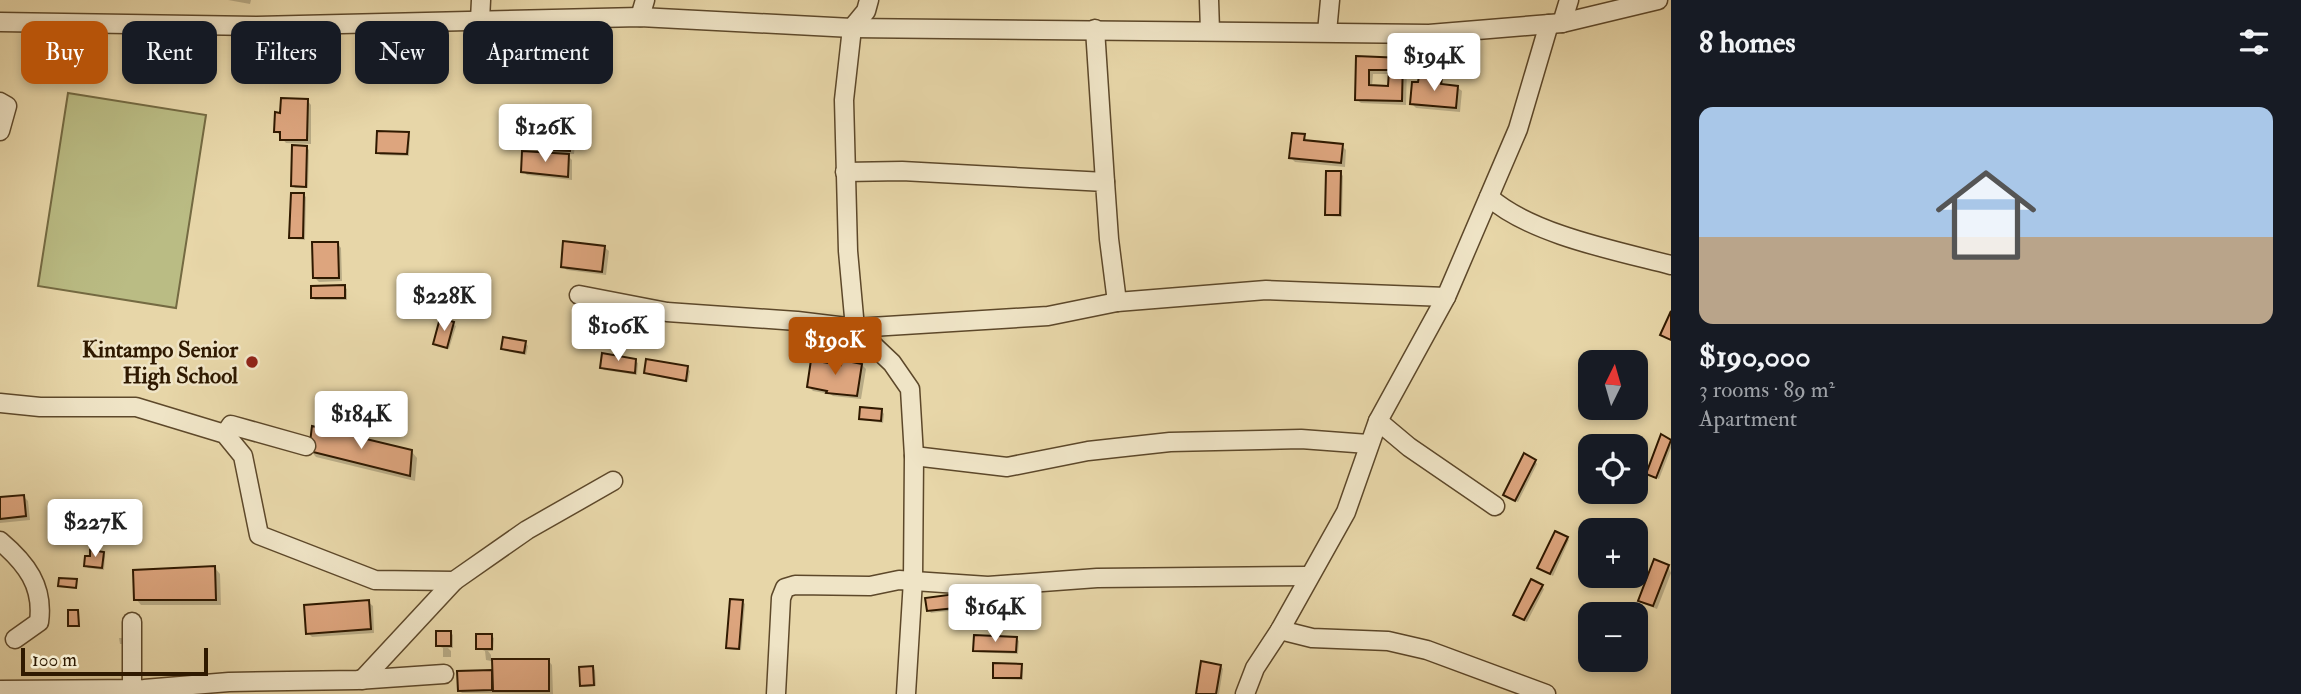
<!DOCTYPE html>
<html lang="en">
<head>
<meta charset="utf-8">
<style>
  body { margin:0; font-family:"IM FELL Double Pica",serif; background:#20242c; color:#f1f3f6; height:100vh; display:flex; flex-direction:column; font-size:26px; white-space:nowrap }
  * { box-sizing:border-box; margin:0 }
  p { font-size:23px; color:#9ea1a6 }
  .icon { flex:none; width:38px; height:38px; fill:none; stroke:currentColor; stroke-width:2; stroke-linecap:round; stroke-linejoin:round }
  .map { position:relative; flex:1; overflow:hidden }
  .details { display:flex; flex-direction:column; background:#171b24; width:630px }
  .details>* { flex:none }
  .guide { position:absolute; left:21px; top:21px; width:665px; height:63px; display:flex; gap:14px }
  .needle { width:46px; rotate:5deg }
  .buttons { position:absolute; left:1578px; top:350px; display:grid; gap:14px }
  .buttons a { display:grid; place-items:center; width:70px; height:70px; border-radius:14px; background:#171b24; box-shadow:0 4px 10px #0003; font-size:35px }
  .scale { position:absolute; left:21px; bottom:18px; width:187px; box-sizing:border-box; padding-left:7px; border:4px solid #2f1900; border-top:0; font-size:19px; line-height:24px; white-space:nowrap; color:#2f1900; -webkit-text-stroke:5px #efe4c6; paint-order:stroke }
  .price { position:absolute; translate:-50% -60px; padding:0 16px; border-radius:7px; background:#fff; color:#222; font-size:23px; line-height:46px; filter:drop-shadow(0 2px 4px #0008) }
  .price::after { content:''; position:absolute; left:50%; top:42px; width:21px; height:16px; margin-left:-10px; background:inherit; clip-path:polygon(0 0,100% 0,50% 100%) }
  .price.current { background:#b45309; color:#fff }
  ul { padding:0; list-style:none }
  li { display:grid; align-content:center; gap:14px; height:371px; padding:0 28px }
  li+li { border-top:2px solid #363941 }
  li span { display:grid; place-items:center; height:217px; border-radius:14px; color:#555 }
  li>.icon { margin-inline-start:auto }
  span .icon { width:126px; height:126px; fill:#fffc; stroke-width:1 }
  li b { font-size:30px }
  h2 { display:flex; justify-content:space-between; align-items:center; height:84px; padding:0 28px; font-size:30px }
  .pill { padding:0 24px; border-radius:14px; background:#171b24; box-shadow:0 4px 10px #0003; font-size:24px; line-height:63px }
  .pill.current { background:#b45309; color:#fff }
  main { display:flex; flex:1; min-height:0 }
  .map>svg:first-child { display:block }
</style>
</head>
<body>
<main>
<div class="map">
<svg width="1671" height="694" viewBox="0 0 1671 694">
  <rect width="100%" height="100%" fill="#e7d6a8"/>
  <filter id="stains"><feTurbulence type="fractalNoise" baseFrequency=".00286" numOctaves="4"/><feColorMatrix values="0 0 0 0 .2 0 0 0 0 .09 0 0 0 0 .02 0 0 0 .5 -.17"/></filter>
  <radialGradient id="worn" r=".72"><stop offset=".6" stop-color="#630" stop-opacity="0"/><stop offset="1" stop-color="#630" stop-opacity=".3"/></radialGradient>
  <path fill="#babc84" stroke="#746a42" stroke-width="2" d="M68,93L206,115L176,308L38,286Z"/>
  <g fill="#0003" fill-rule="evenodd">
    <path d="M228,0H251L250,4Z"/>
    <path d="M1358,58L1403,60L1407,64L1406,105L1361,103L1356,99ZM1373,74H1390V88L1372,87Z"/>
    <path d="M1441,80L1445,86L1457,87L1462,91L1460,112L1416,108L1412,104Z"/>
    <path d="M307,100L311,105V144L286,143L276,131L282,114Z"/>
    <path d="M543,117L547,121L546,141H549L572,118L577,122L574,154H566L572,160V180L527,175L523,171L527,153L523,148ZM546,146L554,155L546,154Z"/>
    <path d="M408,134L410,136L409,156L380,155L378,152Z"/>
    <path d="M1304,136L1308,142L1342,146L1346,150L1345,167L1295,162L1291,158Z"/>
    <path d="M307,148L309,150L308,188H295L293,185Z"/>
    <path d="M1341,173L1343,176L1342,217L1329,216L1327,214Z"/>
    <path d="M304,195L306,197L305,240L294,239L291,237Z"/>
    <path d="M337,243L341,248L342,281L319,282L315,278Z"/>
    <path d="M604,247L609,251L606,275L567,270L562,266Z"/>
    <path d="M344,287L347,289V300H315L313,298Z"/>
    <path d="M453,324L456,326L449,349L437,346L435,344Z"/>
    <path d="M525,343L528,346L526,355L505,351L503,349Z"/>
    <path d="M635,361L638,363L637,375L604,370L602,368Z"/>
    <path d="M862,365L866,369L861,399L833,396L830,394L813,391L809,387L842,367Z"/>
    <path d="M687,368L690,371L688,382L649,375L646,372Z"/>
    <path d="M882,411L884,414L883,423L863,420L861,418Z"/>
    <path d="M1662,437L1671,441V448L1659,479L1648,474Z"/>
    <path d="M311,451L412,452L417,458L415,481L316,457Z"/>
    <path d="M1535,461L1537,464L1518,502L1507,497Z"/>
    <path d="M1602,492H1629L1627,500Z"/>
    <path d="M23,496L28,501L30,520L0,523V499Z"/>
    <path d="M1567,538L1569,540L1553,576L1542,570L1539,568Z"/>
    <path d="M103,553L105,556L104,570L88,568L86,566Z"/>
    <path d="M1668,566L1671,573L1657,609L1644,604L1640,600Z"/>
    <path d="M215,568L220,574L221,605H141L136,599Z"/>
    <path d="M1541,586L1544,589L1527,622L1517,617L1515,615Z"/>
    <path d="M962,595L966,609L931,613L929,610Z"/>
    <path d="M368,602L373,606L374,633L312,637L308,633Z"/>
    <path d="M743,602L745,604L741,650L730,649L728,647Z"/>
    <path d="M1636,624L1641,627L1636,639Z"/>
    <path d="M451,633L453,635V648H448L451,651V657H443V648L438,646Z"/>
    <path d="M491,636L494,638L493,651H488L491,655V661L486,660L485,651L478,648Z"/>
    <path d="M119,638H125L126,644H120Z"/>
    <path d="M1016,638L1019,641L1018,654L977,652L975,650Z"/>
    <path d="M548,660L552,665L553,694L462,693L459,690L491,672L494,675Z"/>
    <path d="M1021,666L1023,668V680L997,679L995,677Z"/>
    <path d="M1221,666L1223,669L1219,694H1197Z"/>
    <path d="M592,668L595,670L596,686L584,687L582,685Z"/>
  </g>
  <g fill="#dda57e" stroke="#2f1900" stroke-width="2" fill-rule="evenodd">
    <path d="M1356,56L1403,58L1402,101L1355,100ZM1369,70H1389L1388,86L1369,85Z"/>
    <path d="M1419,76L1442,78L1441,84L1458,86L1456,108L1410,104L1412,82H1418Z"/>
    <path d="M281,98L308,99L307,140H280V132H274L275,112L280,113Z"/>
    <path d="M522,115H544L542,149H521Z"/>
    <path d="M550,115L573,116L570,151L547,150Z"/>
    <path d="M377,131L409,132L407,154L376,153Z"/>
    <path d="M1292,133L1305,134L1304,140L1343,144L1341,163L1289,158Z"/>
    <path d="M292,145L307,146L306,187L291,186Z"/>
    <path d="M522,151L569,154L568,177L521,172Z"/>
    <path d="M1326,171H1341L1340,215H1325Z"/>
    <path d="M291,193H304L303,238H289Z"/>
    <path d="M563,241L605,246L602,272L561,267Z"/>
    <path d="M312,242H338L339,278H313Z"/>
    <path d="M345,285V298H311V286Z"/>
    <path d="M1671,311V340L1660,335Z"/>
    <path d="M440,318L454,322L447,348L433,344Z"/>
    <path d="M503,337L526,341L524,353L501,349Z"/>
    <path d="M602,353L636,359L635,373L600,368Z"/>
    <path d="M646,359L688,366L686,381L644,373Z"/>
    <path d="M811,360L841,365L842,360L862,364L857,396L826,393L827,391L807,387Z"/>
    <path d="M860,407L882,409L881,421L859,419Z"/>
    <path d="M312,426L412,450L410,476L309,451Z"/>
    <path d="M1661,434L1671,440L1656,478L1646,474Z"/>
    <path d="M1524,453L1536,460L1515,501L1503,495Z"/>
    <path d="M24,495L26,516L0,519V497Z"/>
    <path d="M1555,531L1568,537L1550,574L1537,568Z"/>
    <path d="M90,550L104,552L102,568L84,566L85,556H90Z"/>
    <path d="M1654,559L1669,565L1653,606L1638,601Z"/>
    <path d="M215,566L216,600H134L133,570Z"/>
    <path d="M59,578L77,579L76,588L58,586Z"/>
    <path d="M1531,579L1543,585L1524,620L1513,615Z"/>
    <path d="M963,593L965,607L927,611L925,598Z"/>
    <path d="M730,599L743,600L739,649L726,648Z"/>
    <path d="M369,600L371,629L306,634L304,605Z"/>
    <path d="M68,610H78L79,626H68Z"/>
    <rect x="436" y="631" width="15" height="15"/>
    <rect x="476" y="634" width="16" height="15"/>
    <path d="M974,635L1017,637L1016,652L973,651Z"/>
    <path d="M492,659H549V691H493Z"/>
    <path d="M1201,661L1221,665L1216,694H1196Z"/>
    <path d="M993,663L1022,664L1021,678H993Z"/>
    <path d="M593,666L594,685L580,686L579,667Z"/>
    <path d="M492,670V690L458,691L457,671Z"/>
  </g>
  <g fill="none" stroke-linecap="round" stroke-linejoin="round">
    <defs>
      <g id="minor">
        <path d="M1209,0L1210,31"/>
        <path d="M640,17L645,0"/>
        <path d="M480,20L481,0"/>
        <path d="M0,22L257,26L640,17L852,28L1429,34L1562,23L1658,0"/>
        <path d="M1562,23L1569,0"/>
        <path d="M1095,29L1105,182"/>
        <path d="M1327,32L1330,0"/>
        <path d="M0,102L7,106L0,131"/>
        <path d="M845,172L902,171L1105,182L1109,239L1117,302"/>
        <path d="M1489,197C1530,234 1617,251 1671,265"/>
        <path d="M579,295L667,312L797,321L855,328L848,251L844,100L852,28L866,11L869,0"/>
        <path d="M855,328L1048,316L1117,302L1266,290L1446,297"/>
        <path d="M855,328L892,363L910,389L914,456L913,580L906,694"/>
        <path d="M0,403L40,407H136L225,434L243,456L259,535L375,580L454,581L527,530L613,481"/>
        <path d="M1378,421L1409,447L1495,506"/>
        <path d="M225,434L231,425L306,446"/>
        <path d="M914,456L1007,467L1088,451L1170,442L1301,439L1368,444"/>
        <path d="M0,541C26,563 44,586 39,622L15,639"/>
        <path d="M132,622V689"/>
        <path d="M1280,630L1312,638L1388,641L1427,650L1546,694"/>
        <path d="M362,680L454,581"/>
        <path d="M0,690L144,689L229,682L357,680L444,674"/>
        <path d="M776,694L781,598L785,588L795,585L870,586L899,580L988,586L1097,578L1308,576"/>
        <path d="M1245,694L1255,668L1280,630L1346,512L1378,421L1446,297L1518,129L1549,24"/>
      </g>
    </defs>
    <use href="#minor" stroke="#5d482a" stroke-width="21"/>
    <use href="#minor" stroke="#efe4c6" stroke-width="18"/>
  </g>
  <circle fill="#8f2418" stroke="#efe4c6" stroke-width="2.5" cx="252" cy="362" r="7"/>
  <g text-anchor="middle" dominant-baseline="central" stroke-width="5" stroke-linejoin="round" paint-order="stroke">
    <g font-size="23" font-weight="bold" fill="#2f1900" stroke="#efe4c6" text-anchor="end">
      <text x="238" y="349">Kintampo Senior<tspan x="238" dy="26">High School</tspan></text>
    </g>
  </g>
  <rect width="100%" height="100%" filter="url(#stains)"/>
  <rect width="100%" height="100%" fill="url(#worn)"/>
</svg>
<div class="buttons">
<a><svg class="needle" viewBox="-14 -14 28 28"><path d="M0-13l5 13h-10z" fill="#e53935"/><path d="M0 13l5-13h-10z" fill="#9ea1a6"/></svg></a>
<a><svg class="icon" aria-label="locate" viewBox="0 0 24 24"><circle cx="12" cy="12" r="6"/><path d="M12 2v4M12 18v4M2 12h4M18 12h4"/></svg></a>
<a>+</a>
<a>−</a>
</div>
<div class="scale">100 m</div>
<b class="price" style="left:1434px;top:93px">$194K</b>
<b class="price" style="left:545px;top:164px">$126K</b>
<b class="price" style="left:444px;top:333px">$228K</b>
<b class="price" style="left:618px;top:363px">$106K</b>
<b class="price current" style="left:835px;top:377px">$190K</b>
<b class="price" style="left:361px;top:451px">$184K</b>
<b class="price" style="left:95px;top:559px">$227K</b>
<b class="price" style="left:995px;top:644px">$164K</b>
<div class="guide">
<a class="pill current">Buy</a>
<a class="pill">Rent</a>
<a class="pill">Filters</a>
<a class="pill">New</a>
<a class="pill">Apartment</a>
</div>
</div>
<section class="details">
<h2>8 homes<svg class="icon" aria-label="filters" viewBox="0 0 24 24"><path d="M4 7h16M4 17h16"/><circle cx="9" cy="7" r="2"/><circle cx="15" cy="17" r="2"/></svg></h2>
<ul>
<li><span style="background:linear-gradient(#a9c7e8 60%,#b9a48a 0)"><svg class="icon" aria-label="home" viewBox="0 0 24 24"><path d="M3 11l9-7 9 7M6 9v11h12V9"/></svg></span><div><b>$190,000</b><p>3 rooms · 89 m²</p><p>Apartment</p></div></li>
</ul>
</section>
</main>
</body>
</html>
